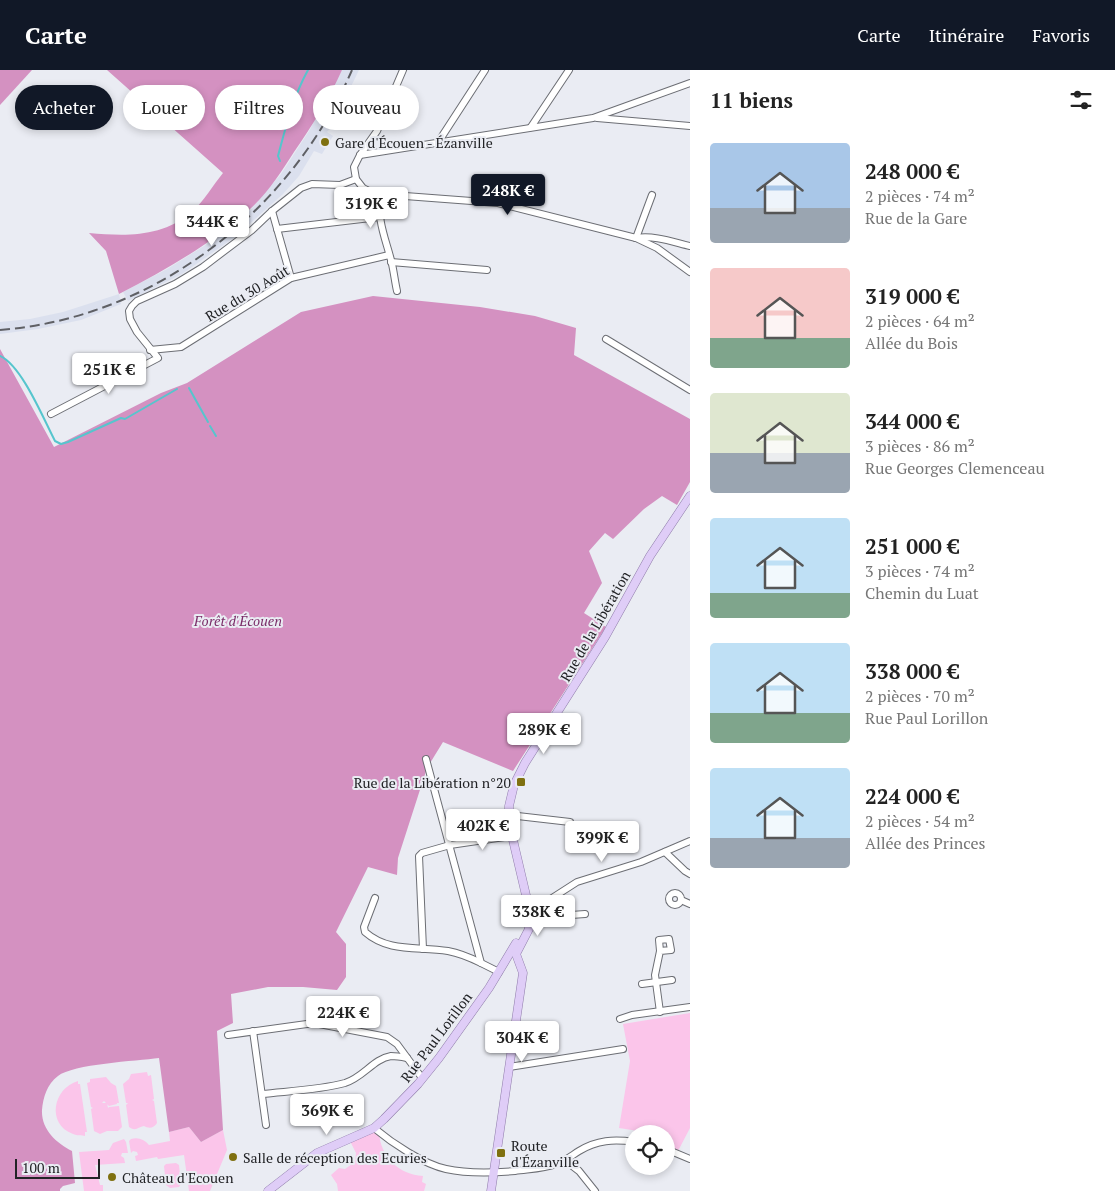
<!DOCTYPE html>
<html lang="fr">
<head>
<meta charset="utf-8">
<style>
  body { margin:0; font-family:"PT Serif",serif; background:#f2f2f2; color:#222; height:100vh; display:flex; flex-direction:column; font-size:19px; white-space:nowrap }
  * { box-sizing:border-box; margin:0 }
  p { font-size:16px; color:#767676 }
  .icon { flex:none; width:28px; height:28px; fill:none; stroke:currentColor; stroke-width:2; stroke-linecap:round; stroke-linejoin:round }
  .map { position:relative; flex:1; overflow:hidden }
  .side { display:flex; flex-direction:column; background:#fff; width:425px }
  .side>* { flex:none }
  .guide { position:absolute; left:15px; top:15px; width:475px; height:45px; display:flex; gap:10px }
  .controls { position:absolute; left:625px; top:1055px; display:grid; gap:10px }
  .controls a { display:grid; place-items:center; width:50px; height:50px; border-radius:50%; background:#fff; box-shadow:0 2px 8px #0003; font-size:25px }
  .scale { position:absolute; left:15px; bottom:12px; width:85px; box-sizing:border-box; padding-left:5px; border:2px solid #222326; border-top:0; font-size:14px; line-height:18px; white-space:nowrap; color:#222326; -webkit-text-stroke:4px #eaecf3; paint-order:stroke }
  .price { position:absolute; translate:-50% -42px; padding:0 11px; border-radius:5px; background:#fff; color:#222; font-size:16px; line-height:32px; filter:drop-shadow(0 1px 2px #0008) }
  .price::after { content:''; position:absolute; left:50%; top:30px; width:15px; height:11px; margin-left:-8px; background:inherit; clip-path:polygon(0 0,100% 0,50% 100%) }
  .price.active { background:#111827; color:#fff }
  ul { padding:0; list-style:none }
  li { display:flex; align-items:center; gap:15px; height:125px; padding:0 20px }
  li span { display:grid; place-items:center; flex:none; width:140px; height:100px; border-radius:5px; color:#555 }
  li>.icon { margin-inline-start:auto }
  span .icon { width:60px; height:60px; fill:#fffc; stroke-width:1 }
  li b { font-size:21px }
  h2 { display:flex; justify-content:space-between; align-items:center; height:60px; padding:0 20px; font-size:21px }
  .tag { padding:0 18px; border-radius:22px; background:#fff; box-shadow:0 2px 8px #0003; font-size:18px; line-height:45px }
  .tag.active { background:#111827; color:#fff }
  header { display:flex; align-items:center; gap:30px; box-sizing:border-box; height:70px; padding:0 25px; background:#111827; color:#fff }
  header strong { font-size:24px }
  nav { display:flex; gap:28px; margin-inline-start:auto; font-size:18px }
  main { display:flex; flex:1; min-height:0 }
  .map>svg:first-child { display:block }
</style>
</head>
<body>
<header>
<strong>Carte</strong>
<nav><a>Carte</a><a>Itinéraire</a><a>Favoris</a></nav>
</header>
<main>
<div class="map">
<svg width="690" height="1121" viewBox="0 0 690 1121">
  <rect width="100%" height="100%" fill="#eaecf3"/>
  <g fill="#dbe0ee">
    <path d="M342,0H359L345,29L347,31L342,41L346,45L337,57L333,55L327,62L333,66L322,84L314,81L299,106L283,124L235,167L182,204L128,231L123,222L167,199L204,176L251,139L281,104L309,61Z"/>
    <path d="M119,224L121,234L81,250L38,259L0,264V252L30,249L63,242Z"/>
  </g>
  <g fill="#fbc5ea">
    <path d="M690,943V1058L678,1081L666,1077V1064H638V1061L619,1058L630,991L623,954Z"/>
    <path d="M147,1002L148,1006L151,1005L154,1029L152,1030L154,1031L157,1053C154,1058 149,1059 144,1056C138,1057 136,1062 129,1057L126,1035L128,1033H126L123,1014L129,1009L131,1004Z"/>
    <path d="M106,1007L111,1013L116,1016L119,1033H117L116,1025L117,1034L109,1036L104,1031L102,1033H107L108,1038L109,1037L119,1036L122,1057L118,1061H107L100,1064L94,1061L91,1039L93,1038L91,1037L87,1013L90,1012V1009Z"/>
    <path d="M78,1011V1014H80L87,1062H85V1066C82,1065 77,1066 73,1064C46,1054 53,1018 78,1011Z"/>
    <path d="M189,1057L201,1072L223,1060L227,1080L210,1121H189L184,1085L158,1089L157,1087L136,1091L135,1086L138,1085L137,1082L133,1081L131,1083L129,1071L131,1069C138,1067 144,1069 149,1075L170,1071L169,1062Z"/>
    <path d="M369,1061L379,1062C380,1086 399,1105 423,1106L422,1112L426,1114L424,1121H338L337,1114L331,1105L339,1098L345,1099L355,1092L356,1083L350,1071Z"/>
    <path d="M124,1069L126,1072L128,1083H122L121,1086L124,1088L125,1093L95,1095L100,1115H103V1121H84L79,1082L109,1080L113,1073Z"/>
    <path d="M176,1093L179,1095L181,1114L179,1117L170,1118L166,1115L164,1096L166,1094Z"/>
  </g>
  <g fill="#d491c1">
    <path d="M0,0H32L0,35Z"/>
    <path d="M107,0H342C329,29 312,56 294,82C281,102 268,123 250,139C211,174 166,200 119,224L106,181L89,163C125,166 161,168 192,142C203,132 214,114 223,103Z"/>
    <path d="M373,226L480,237L535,246L576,258L574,285L690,349V412L677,435L662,426L644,439L613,469L605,463L589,481L602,513L584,543L606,557L513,701L443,672L427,698L398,788L397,805L368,797L336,862L346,874V907L337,920L303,917H268L231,924L233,953L217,961L223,1060L201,1072L189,1057L169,1062L159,988C136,991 73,994 58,1006C47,1014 43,1028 42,1040C41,1059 56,1073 72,1081L75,1113L63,1116L60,1119V1121H0V279L54,377L161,323L187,313L301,242Z"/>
  </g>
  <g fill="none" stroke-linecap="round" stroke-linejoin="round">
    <g stroke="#56c5cd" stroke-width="2">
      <path d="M280,91L278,86C286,56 293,27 308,0"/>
      <path d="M0,286C22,296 43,348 55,371L61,374L68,372L121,348L125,349L177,319"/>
      <path d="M189,318L208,352"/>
      <path d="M210,356L216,366"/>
    </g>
    <defs>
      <g id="minor">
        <path d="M403,0L377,61L360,85L354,97L356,109L363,118L369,121L392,125L498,133L636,168L657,178L690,202"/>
        <path d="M597,48L690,56"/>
        <path d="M531,57L569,0"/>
        <path d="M437,74L485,0"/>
        <path d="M360,85L593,48L690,13"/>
        <path d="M381,124C376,150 386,169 392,194C394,203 395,212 397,221"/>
        <path d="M272,141L291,208"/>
        <path d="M277,159L379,147"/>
        <path d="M636,168C654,165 673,172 690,176"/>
        <path d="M636,168L652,125"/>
        <path d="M391,192L487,200"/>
        <path d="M606,269L690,320"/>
        <path d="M150,280L181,277L291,208L389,185"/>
        <path d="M51,344L158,288L137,262L130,249L129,241L132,236L137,231L175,214L203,197L252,160L272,141L301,118L312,114L340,115L356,109"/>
        <path d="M426,689L481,893L499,902"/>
        <path d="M509,745L570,752"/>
        <path d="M665,782L685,801L690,804"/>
        <circle cx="675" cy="829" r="6"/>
        <path d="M375,828L364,857L365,862C389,883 418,876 448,881C459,883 471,888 481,893"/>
        <path d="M681,830L690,834"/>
        <path d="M530,845L549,830L577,812L641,792L690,771"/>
        <path d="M530,848L585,844"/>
        <path d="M423,879L419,786L422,783L450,775L512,766"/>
        <path d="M660,881L671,880L669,869L659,870L660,881L655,905L660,942"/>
        <path d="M642,914L672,910"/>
        <path d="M620,949L632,945L690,937"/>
        <path d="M253,961L266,1055"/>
        <path d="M228,965L314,953L387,967L397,974L422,1008"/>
        <path d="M509,997L623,979"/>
        <path d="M262,1024C289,1021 319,1020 345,1013C364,1007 373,989 391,986C396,986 402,987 407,988"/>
        <path d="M374,1058C392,1073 423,1094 446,1099C469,1104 492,1103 515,1101C528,1099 543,1099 556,1094C565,1091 571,1086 579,1081C597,1070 614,1069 634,1072"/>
        <path d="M666,1079L690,1089"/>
        <path d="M566,1091L579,1101L595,1121"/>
      </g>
      <g id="major">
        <path d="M268,1121L317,1083L374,1058L384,1049L418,1014L439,988L489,918L516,873"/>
        <path d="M491,1121L523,903L516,884L529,859V838L509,753V736L514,715L525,693L605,567L650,486L690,426"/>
      </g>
    </defs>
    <use href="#minor" stroke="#6c6e74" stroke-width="8"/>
    <use href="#major" stroke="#8f7caa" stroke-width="9"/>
    <use href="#minor" stroke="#fff" stroke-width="6"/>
    <use href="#major" stroke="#dfcdf7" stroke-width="8"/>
    <path stroke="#5f6065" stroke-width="2" stroke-dasharray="10 5" stroke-linecap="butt" d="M0,260C155,248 291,141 352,0"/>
  </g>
  <g fill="#7f7010" stroke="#eaecf3" stroke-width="2">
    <circle cx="325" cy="72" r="5"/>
    <rect x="516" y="707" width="10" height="10" rx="2.5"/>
    <rect x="496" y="1078" width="10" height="10" rx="2.5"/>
    <circle cx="233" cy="1087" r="5"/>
    <circle cx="112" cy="1107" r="5"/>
  </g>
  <g text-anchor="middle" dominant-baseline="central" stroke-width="4" stroke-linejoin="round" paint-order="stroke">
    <g font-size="14" fill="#222326" stroke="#eaecf3" text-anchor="start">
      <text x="335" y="72">Gare d'Écouen - Ézanville</text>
      <text x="511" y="712" text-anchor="end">Rue de la Libération n°20</text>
      <text x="511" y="1075">Route<tspan x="511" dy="16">d'Ézanville</tspan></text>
      <text x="243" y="1087">Salle de réception des Ecuries</text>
      <text x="122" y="1107">Château d'Ecouen</text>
    </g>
    <g font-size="14" fill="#222326" stroke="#eaecf3">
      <text transform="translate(247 223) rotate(-31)">Rue du 30 Août</text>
      <text transform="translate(595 556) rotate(-60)">Rue de la Libération</text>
      <text transform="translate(436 967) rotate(-53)">Rue Paul Lorillon</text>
    </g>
    <g font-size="14" font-style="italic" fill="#7a2c68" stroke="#eaecf3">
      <text x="238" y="550">Forêt d'Écouen</text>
    </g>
  </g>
</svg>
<div class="controls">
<a><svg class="icon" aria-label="locate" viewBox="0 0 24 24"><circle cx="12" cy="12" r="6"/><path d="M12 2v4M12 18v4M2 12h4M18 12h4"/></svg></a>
</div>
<div class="scale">100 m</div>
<b class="price active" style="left:508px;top:146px">248K €</b>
<b class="price" style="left:371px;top:159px">319K €</b>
<b class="price" style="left:212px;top:177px">344K €</b>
<b class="price" style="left:109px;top:325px">251K €</b>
<b class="price" style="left:544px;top:685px">289K €</b>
<b class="price" style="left:483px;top:781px">402K €</b>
<b class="price" style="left:602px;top:793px">399K €</b>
<b class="price" style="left:538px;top:867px">338K €</b>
<b class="price" style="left:343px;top:968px">224K €</b>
<b class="price" style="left:522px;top:993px">304K €</b>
<b class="price" style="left:327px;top:1066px">369K €</b>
<div class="guide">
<a class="tag active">Acheter</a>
<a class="tag">Louer</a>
<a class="tag">Filtres</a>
<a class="tag">Nouveau</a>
</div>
</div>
<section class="side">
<h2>11 biens<svg class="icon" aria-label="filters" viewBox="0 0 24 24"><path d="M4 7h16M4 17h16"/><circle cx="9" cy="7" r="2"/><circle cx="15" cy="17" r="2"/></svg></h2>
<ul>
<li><span style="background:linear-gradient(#a9c7e8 65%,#9aa5b1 0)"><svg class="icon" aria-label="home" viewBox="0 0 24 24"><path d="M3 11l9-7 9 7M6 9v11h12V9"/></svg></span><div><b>248 000 €</b><p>2 pièces · 74 m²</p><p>Rue de la Gare</p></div></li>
<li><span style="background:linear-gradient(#f6c9c9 70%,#7fa58c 0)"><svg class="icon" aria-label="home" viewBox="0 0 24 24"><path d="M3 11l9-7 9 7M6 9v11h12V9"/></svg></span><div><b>319 000 €</b><p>2 pièces · 64 m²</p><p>Allée du Bois</p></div></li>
<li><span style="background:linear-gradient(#dfe7d0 60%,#9aa5b1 0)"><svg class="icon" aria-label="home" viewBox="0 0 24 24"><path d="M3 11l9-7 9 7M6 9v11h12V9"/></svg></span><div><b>344 000 €</b><p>3 pièces · 86 m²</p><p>Rue Georges Clemenceau</p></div></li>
<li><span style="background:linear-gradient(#bfe0f5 75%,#7fa58c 0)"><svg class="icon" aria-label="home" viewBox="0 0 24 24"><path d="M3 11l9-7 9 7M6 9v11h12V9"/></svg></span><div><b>251 000 €</b><p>3 pièces · 74 m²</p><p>Chemin du Luat</p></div></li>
<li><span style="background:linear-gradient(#bfe0f5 70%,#7fa58c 0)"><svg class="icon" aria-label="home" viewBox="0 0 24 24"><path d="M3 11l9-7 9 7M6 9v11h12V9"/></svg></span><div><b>338 000 €</b><p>2 pièces · 70 m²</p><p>Rue Paul Lorillon</p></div></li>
<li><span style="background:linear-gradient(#bfe0f5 70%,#9aa5b1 0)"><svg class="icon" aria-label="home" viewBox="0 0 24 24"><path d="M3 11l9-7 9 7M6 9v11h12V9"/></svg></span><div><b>224 000 €</b><p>2 pièces · 54 m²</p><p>Allée des Princes</p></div></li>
</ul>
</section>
</main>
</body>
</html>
